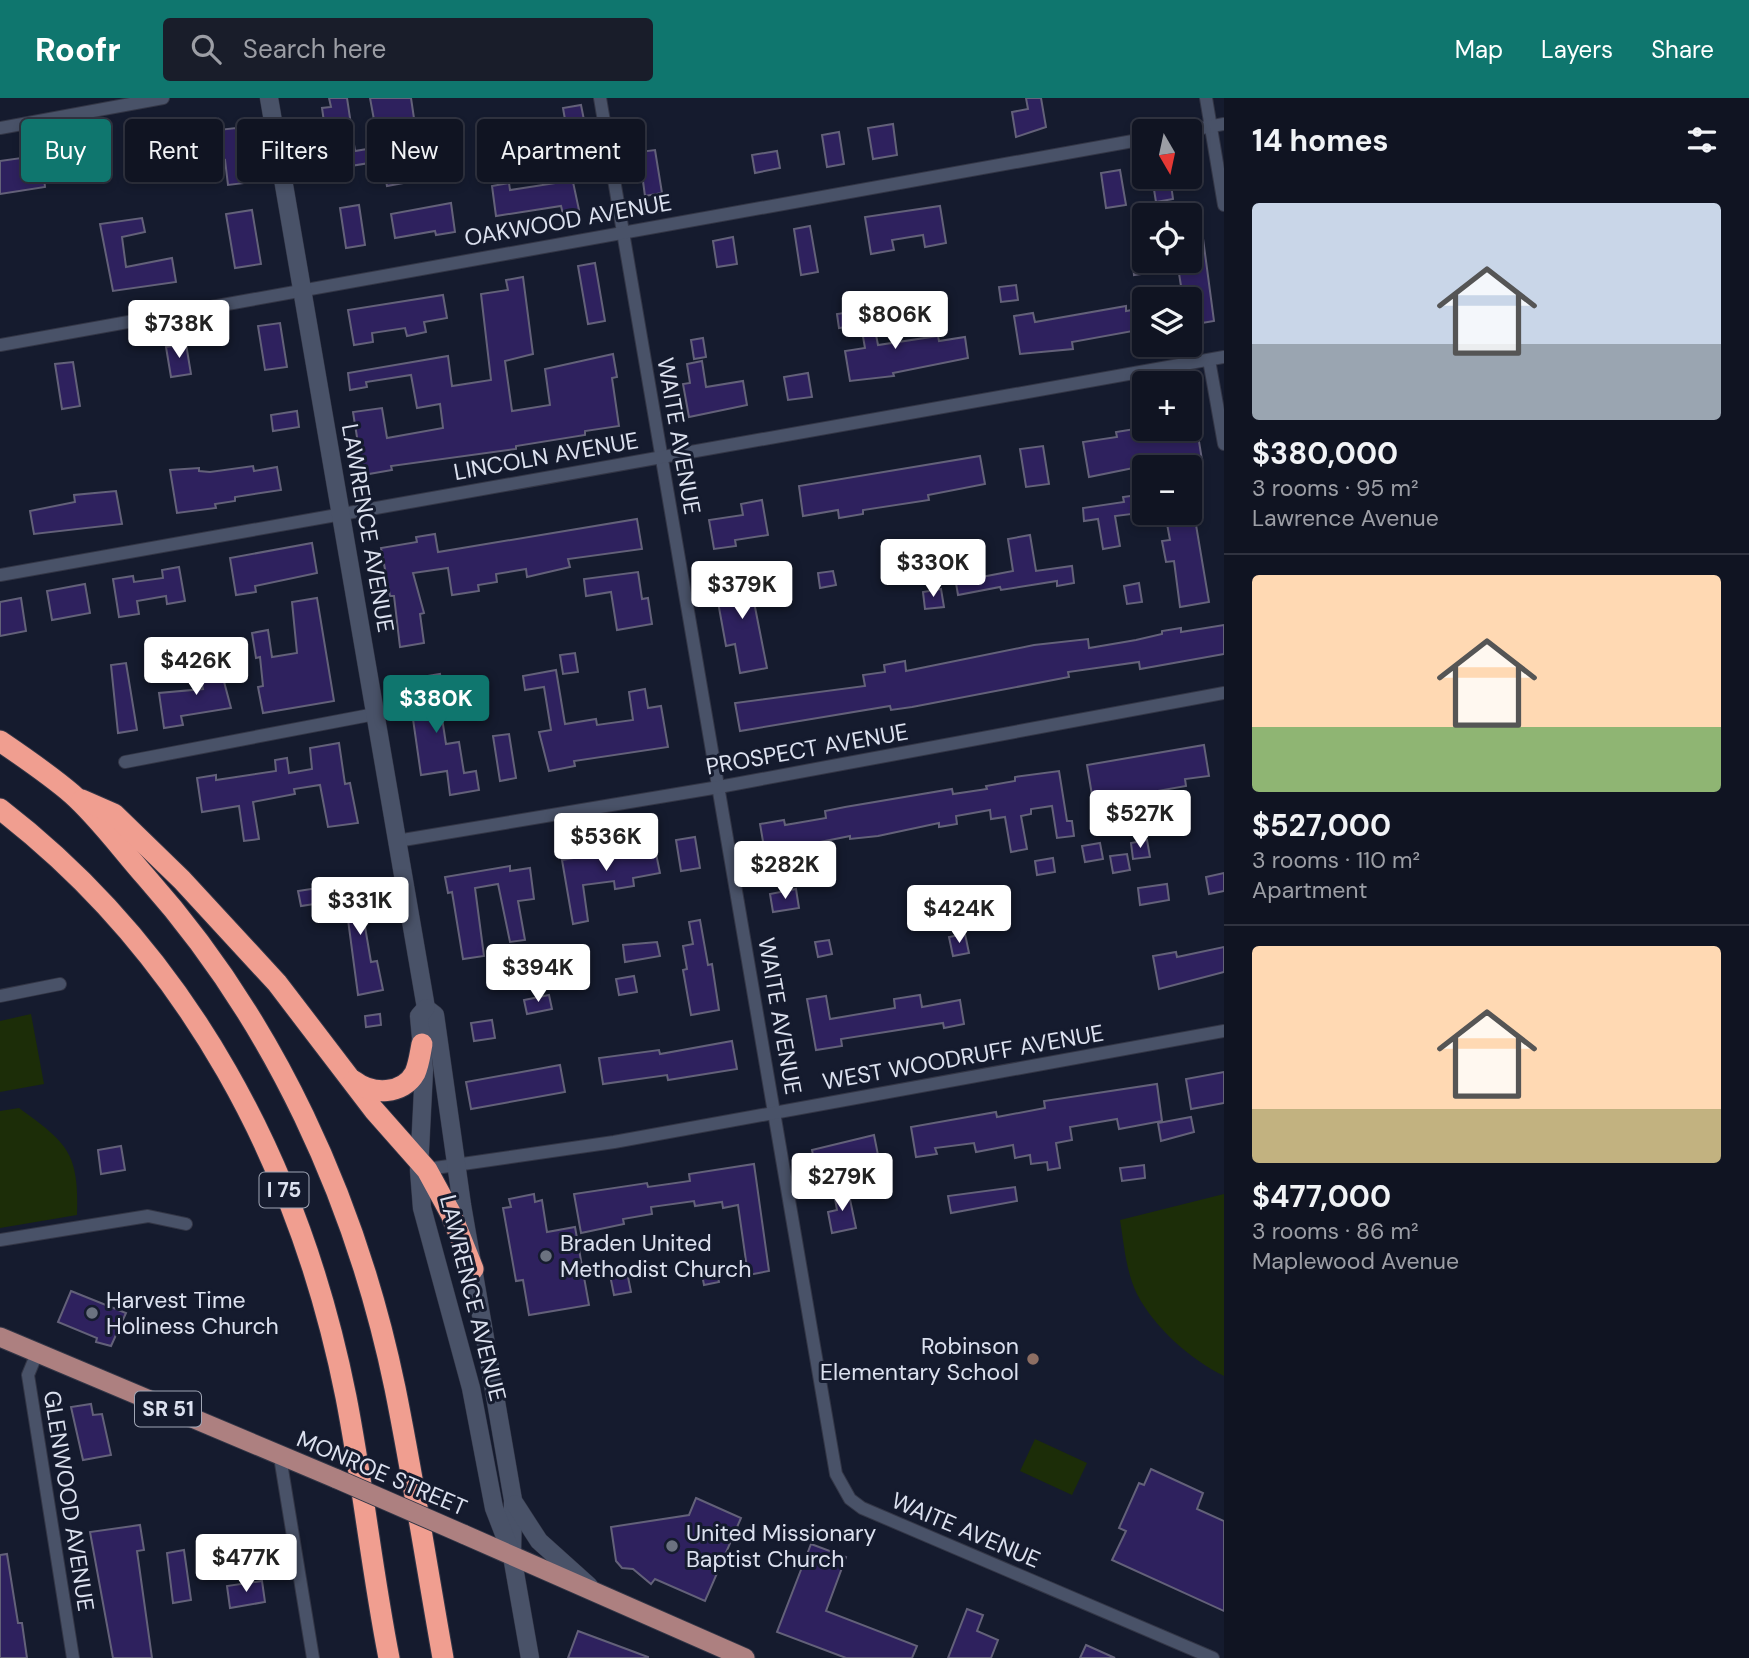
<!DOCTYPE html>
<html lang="en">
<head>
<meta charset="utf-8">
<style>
  body { margin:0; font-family:"DM Sans",sans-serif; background:#191d2a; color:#f1f3f6; height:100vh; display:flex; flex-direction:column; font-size:26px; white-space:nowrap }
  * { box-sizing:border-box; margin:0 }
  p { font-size:23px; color:#9c9ea5 }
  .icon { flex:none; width:38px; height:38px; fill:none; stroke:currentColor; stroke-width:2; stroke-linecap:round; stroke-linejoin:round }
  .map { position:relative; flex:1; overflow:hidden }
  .drawer { display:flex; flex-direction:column; background:#101422; width:525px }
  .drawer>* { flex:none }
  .hud { position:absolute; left:21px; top:21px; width:665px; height:63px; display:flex; gap:14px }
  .needle { width:46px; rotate:171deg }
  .buttons { position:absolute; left:1132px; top:21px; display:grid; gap:14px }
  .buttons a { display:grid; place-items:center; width:70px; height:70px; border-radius:7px; background:#101422; box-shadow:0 4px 10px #0003,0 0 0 2px #303340; font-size:35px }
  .price { position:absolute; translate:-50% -60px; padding:0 16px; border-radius:7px; background:#fff; color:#222; font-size:23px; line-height:46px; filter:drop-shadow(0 2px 4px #0008) }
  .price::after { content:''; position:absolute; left:50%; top:42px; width:21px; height:16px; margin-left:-10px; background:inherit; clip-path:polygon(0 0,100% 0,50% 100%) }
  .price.on { background:#0f766e; color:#fff }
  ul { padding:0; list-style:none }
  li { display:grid; align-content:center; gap:14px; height:371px; padding:0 28px }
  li+li { border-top:2px solid #303340 }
  li span { display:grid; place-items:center; height:217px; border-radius:7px; color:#555 }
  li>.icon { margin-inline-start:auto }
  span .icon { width:126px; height:126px; fill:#fffc; stroke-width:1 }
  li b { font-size:30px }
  h2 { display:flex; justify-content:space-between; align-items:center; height:84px; padding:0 28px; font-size:30px }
  .tag { padding:0 24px; border-radius:7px; background:#101422; box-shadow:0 4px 10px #0003,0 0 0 2px #303340; font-size:24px; line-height:63px }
  .tag.on { background:#0f766e; color:#fff }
  header { display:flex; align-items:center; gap:42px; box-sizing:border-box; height:98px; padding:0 35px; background:#0f766e; color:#fff }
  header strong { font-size:33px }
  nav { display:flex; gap:38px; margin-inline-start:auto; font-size:24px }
  .search { width:490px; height:63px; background:#191d2a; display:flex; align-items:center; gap:18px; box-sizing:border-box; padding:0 24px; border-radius:7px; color:#9c9ea5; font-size:26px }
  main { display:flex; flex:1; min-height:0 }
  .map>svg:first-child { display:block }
</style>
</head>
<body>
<header>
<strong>Roofr</strong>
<div class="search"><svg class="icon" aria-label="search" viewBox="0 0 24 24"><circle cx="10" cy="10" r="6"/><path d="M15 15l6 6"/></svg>Search here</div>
<nav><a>Map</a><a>Layers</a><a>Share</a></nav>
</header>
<main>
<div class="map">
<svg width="1224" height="1560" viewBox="0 0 1224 1560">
  <rect width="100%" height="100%" fill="#151b2e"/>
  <g fill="#1c2d08">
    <path d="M31,916L44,986L0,994V923Z"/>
    <path d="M19,1010C67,1045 79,1054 77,1117L0,1130V1013Z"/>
    <path d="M1224,1096V1278C1191,1262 1154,1229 1137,1196C1126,1174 1124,1146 1120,1122Z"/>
    <path d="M1035,1341L1087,1365L1072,1397L1020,1373Z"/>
  </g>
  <g fill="#2e215e" stroke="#636179" stroke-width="2">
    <path d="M329,0H347L355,53L379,49L370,0H411L415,27L395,30L402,72L418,69L420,82L387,88L382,63L338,70L330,23L324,24L322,10L331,9Z"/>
    <path d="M1026,0H1041L1046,29L1016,39L1012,14L1028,11Z"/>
    <path d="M581,7L590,52L567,56L579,112L563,116L561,108L496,118L492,88L509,85L510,92L556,85L549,42L568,39L563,10Z"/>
    <path d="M218,21L219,32L236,30L245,85L228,87L225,62L205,65L204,58L180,62L175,28Z"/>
    <path d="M893,26L897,57L873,61L868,30Z"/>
    <path d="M839,34L844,66L827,69L822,37Z"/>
    <path d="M104,45L108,68L44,80L45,89L0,96V63L22,60V56Z"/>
    <path d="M655,52L662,95L645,98L639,54Z"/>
    <path d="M777,53L780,70L755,75L752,57Z"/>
    <path d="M1120,72L1126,107L1106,110L1101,75Z"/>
    <path d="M1152,79H1170L1173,101L1156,104Z"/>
    <path d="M451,105L455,134L436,137L435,133L395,140L391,116Z"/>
    <path d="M359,107L365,147L346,150L340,110Z"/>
    <path d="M940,108L946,145L925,149L923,137L892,142L894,152L871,156L865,119Z"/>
    <path d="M252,112L261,166L235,170L226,116Z"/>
    <path d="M1200,118L1214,223L1190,227V201H1140V195L1181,188L1177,163H1190V120Z"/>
    <path d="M142,120L145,134L122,139L126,169L172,160L176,184L113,193L100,126Z"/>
    <path d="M810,128L818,174L801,177L794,131Z"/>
    <path d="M733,139L737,166L717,169L713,143Z"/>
    <path d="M1147,163L1149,175L1134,177L1133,165Z"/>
    <path d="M595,165L605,223L588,226L578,168Z"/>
    <path d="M523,179L533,256L505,263L512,313L550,307L545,271L613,256L617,279L612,280L619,328L585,333V337L516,348V351L391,368L392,372L363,377L353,314L382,310L387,340L443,330L440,306L417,310L411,277L366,284L367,289L350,292L348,275L448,258L452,288L491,282L481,196L508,192L506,182Z"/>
    <path d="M1016,187L1018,202L1001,204L999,189Z"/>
    <path d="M443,197L447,220L424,224L426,234L407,238L405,230L372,235L373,244L354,247L348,212Z"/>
    <path d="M1126,208V213L1144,210V231L1072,244L1073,251L1020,256L1014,218L1033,215L1035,224Z"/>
    <path d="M871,211L878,247L938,238L939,243L965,239L968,260L893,275L894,278L850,283L845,253L865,250L861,227L839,230L837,216Z"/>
    <path d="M280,225L287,269L265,272L258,228Z"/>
    <path d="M703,240L706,259L694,261L691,242Z"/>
    <path d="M186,246L191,276L171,279L166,249Z"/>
    <path d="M702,263L706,289L743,283L747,307L689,319L683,286L690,285L687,266Z"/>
    <path d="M73,264L80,308L62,311L55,266Z"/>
    <path d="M808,275L812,299L788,302L784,279Z"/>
    <path d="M297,313L299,329L273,333L271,317Z"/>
    <path d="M1135,331H1197L1202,362L1153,366L1089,379L1083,344L1117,339L1116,334Z"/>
    <path d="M1043,348L1049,386L1026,389L1020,351Z"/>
    <path d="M980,358L985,386L928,397L929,402L863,412V416L839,420L838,412L803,418L799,388Z"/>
    <path d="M253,368L254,373L277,369L281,392L235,399V403L215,406L216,410L177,415L170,372L199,370V373L210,374Z"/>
    <path d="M116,393L122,426L34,436L30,413L75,404L74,397Z"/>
    <path d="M1138,397L1140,415L1115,418L1120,448L1103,451L1098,421L1084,423L1083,410L1124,404L1123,399Z"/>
    <path d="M762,402L768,437L735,442L736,448L714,451L709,422L743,417L741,406Z"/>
    <path d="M1165,415H1194L1209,504L1180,509L1174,463L1166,464L1162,443L1170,442Z"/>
    <path d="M637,421L642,451L568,461L570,469L527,479L526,471L496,476L497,484L478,487L479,493L452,497L448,470L413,475L424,515L420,516L424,545L400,549L394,498H390L381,450L417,444L416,439L435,436L438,454Z"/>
    <path d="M1030,437L1036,473L1072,468L1074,485L1057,488V483L1001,492L1000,489L958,497L951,455L971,452L976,480L1013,473L1008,441Z"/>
    <path d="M312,445L317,475L255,488L256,494L236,497L230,460Z"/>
    <path d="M903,458L906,471L894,474L891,460Z"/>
    <path d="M919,458L923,475L911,477L907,461Z"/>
    <path d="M179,469L185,503L167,506L166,498L137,503L139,516L119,519L113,481L133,478L134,484L163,480L162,472Z"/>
    <path d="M833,473L836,487L820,490L818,475Z"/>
    <path d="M638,474L642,501L648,500L652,526L617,532L611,494L586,498L584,481Z"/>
    <path d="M743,477L745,490L765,487L767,502L754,504L767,570L740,575L735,546L726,548L714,482Z"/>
    <path d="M1139,485L1142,504L1127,506L1124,488Z"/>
    <path d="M85,486L90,515L52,522L47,493Z"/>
    <path d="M941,491L944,509L925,511L923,494Z"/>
    <path d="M21,500L26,533L0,538V504Z"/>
    <path d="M317,500L334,603L263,615L258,589L263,588L260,559L256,560L252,535L268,532L272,559L297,555L292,504Z"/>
    <path d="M1224,527V556L1140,571L1139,564L1068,574L1069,579L912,609L891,612L890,608L740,633L735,605L865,588L863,577L885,574L884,567L905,563L906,573L1034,547L1088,541L1089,550L1136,542L1162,536V533L1181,530V534Z"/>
    <path d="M575,555L578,574L563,576L560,557Z"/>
    <path d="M218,561L231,610L181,618L183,627L164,630L159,595L203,591L198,565Z"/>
    <path d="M126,565L137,632L118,635L111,567Z"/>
    <path d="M556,572L565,626L596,621L597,627L633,622L629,594L645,591L648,610L661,608L668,649L574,663L575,668L549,673L539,634L551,632L544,589L525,592L523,578Z"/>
    <path d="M440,576L447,619L442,620L446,646L459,644L464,675L476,673L479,692L450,697L447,673L421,677L410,600L407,601L404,582Z"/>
    <path d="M509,636L516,680L500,683L493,638Z"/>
    <path d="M339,645L345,686L350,685L358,725L328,729L320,687L294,691L295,696L253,704L259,741L244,743L239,708L202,714L197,680L216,677V682L276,673L275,662L287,660L289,675L312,671L310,650Z"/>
    <path d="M1204,647L1209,678L1185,681L1186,688L1107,702L1108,707L1094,709L1087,667Z"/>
    <path d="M1059,673L1067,723H1072L1074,738L1057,740L1052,708L1031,711V716L1021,718L1027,751L1011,754L1005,719L991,721L990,712L956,718L957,726L939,729V725L878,738L850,741V738L765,755L760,726L784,722L785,727L826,720L825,713L845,709L952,691L953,696L987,691L986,688L1015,683V679Z"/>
    <path d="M695,739L700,770L681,773L676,742Z"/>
    <path d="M1147,742L1150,759L1133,761L1131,745Z"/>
    <path d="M1100,745L1103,761L1085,764L1082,748Z"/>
    <path d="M654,746L660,775L633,780L634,788L615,791L614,783L583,787L588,823L573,826L562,762Z"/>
    <path d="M1127,756L1130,772L1113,775L1110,758Z"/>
    <path d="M1053,760L1055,774L1037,777L1035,763Z"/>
    <path d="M510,768V773L530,770L534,801L518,803L525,842L510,844L498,786L475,790L484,858L463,861L452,794L448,795L445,779Z"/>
    <path d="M1224,775V793L1209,796L1206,779Z"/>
    <path d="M364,781L368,810L362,811L371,864L377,863L383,892L358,897L347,814H344L339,785Z"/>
    <path d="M1167,786L1169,802L1140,807L1138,790Z"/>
    <path d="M967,789L969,800L948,803L946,792Z"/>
    <path d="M318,790L321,805L301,808L298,793Z"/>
    <path d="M796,791L799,810L773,814L770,796Z"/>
    <path d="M700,822L708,867L712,866L719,912L691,917L683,872L687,871L683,848L693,846L689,824Z"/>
    <path d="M965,836L969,855L953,858L949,839Z"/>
    <path d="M829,842L832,856L818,859L815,844Z"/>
    <path d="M657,844L660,858L625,864L623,847Z"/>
    <path d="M1224,849V874L1159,891L1153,858L1176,854L1177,859Z"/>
    <path d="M634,878L637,894L619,897L616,881Z"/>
    <path d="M549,897L552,911L527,916L524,902Z"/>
    <path d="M920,897L922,909L960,902L964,926L944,930L943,925L841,941L842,948L816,952L807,901L826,898L830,921L895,910L894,901Z"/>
    <path d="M380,916L381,927L366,929L365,918Z"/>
    <path d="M492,922L495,940L474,943L471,925Z"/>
    <path d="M732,943L737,971L668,982L667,977L603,986L599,960L659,952L660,956Z"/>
    <path d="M560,967L565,994L471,1011L466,984Z"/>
    <path d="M1224,974V1005L1191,1011L1186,981Z"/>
    <path d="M1157,986L1162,1023L1119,1031L1117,1021L1070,1029L1072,1042L1056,1045L1060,1070L1048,1072L1047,1064L1031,1066L1030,1057L1015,1060L1013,1047L976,1054L974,1045L935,1050L937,1056L916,1059L911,1029L996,1014L997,1019L1045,1010L1044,1003Z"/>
    <path d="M1191,1019L1194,1034L1161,1043L1158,1025Z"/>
    <path d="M874,1037L879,1062L817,1076L812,1052Z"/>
    <path d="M121,1048L125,1072L101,1076L98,1052Z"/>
    <path d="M754,1066L769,1173L748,1177L738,1107L723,1110L722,1104L695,1108L694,1103L651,1109L652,1116L623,1121L624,1126L581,1135L574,1096L647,1085L648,1089L690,1083L689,1076Z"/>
    <path d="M1144,1067L1145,1080L1122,1083L1120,1070Z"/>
    <path d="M1015,1089L1017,1103L951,1115L948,1098Z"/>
    <path d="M848,1092L856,1130L832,1135L828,1114L837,1112L834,1095Z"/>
    <path d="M534,1096L535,1104L542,1102L547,1134L575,1129L589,1207L529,1217L523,1182L516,1183L503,1110L511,1109L509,1101Z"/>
    <path d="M716,1169L719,1184L704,1187L701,1171Z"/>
    <path d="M627,1174L631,1194L614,1197L610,1177Z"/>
    <path d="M71,1193L126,1215L111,1248L96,1244L97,1240L58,1224Z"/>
    <path d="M91,1306L93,1317L102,1316L111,1357L83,1362L71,1309Z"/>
    <path d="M1151,1371L1203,1395L1197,1411L1224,1423V1513L1112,1462L1126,1433L1119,1430L1139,1385L1144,1387Z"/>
    <path d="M696,1400L741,1420L705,1503L655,1481L651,1486L633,1471L622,1470L616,1463L611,1429L689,1417Z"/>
    <path d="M140,1427L144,1452L137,1453L152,1560H113L90,1434Z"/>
    <path d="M811,1446L846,1459L826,1513L917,1548L912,1560H846L777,1534Z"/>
    <path d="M184,1452L191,1502L173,1505L167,1455Z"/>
    <path d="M7,1456L18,1525H22L27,1560H0V1457Z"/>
    <path d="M262,1483L265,1504L230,1510L227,1488Z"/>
    <path d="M967,1511L983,1517L977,1533L998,1542L991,1560H948Z"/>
    <path d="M578,1533L648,1559V1560H568Z"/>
    <path d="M1086,1547L1115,1560H1080Z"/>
  </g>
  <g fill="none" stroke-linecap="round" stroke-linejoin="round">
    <defs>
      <g id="street">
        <path d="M600,0L836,1376L850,1401L862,1410L1213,1560"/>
        <path d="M1206,0L1224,107"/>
        <path d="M0,30L163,0"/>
        <path d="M1186,33L1224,26"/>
        <path d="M0,247L1144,41"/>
        <path d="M1209,262L1224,346"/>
        <path d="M0,477L1224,259"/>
        <path d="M125,664L375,616"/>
        <path d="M397,743L719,689L1224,595"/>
        <path d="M0,898L60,886"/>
        <path d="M421,1072L614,1044L1224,933"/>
        <path d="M0,1142L148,1118L186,1126"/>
        <path d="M37,1255L28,1277L73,1560"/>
        <path d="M280,1359L313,1560"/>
      </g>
      <g id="secondary">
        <path d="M269,0L426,910L435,917L462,1107L513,1402L512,1458L530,1560"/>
        <path d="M426,910L419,918L424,972L419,1072L422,1110L471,1290L494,1410L509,1449"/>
        <path d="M515,1406L539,1443L589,1488"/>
      </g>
      <g id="primary">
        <path d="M0,1239L337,1381"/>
        <path d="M463,1436L745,1560"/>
      </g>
      <g id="highway">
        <path d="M0,643C25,660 50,677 72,696C99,720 122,752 146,779C274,923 356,1102 395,1290C413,1379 427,1470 443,1560"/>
        <path d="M82,702L114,716L182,782L277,885L374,1012L427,1072L451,1116L473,1171"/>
        <path d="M0,711C189,857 300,1068 346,1299C363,1386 372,1474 389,1560"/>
        <path d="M354,983C372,997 403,997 415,975C419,966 420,956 422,946"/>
      </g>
    </defs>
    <use href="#street" stroke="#333646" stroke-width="14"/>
    <use href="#secondary" stroke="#333646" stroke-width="19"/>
    <use href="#primary" stroke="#333646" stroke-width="21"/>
    <use href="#highway" stroke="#333646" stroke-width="23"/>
    <use href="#street" stroke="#495268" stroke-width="12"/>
    <use href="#secondary" stroke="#495268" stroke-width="18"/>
    <use href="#primary" stroke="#ad8080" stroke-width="19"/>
    <use href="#highway" stroke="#f09e90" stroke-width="21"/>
    <defs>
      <path id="primary-bridge" d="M337,1381L463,1436"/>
    </defs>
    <use href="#primary-bridge" stroke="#333646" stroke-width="21" stroke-linecap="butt"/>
    <use href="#primary-bridge" stroke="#ad8080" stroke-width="19"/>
  </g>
  <g fill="#6b7280" stroke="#151b2e" stroke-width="2.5">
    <circle cx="546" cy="1158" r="7"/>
    <circle cx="92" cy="1215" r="7"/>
    <circle cx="672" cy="1448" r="7"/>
  </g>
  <circle fill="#8d6e63" stroke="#151b2e" stroke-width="2.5" cx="1033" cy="1261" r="7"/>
  <g text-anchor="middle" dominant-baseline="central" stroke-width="6" stroke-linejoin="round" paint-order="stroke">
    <g fill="#151b2e" stroke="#a0a6b5" stroke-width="2">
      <rect x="259.5" y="1074.5" width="49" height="35" rx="5"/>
      <rect x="135" y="1293.5" width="66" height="35" rx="5"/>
    </g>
    <g font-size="21" font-weight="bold" fill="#dce1ef">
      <text x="284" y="1092">I 75</text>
      <text x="168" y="1311">SR 51</text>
    </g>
    <g font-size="23" fill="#dce1ef" stroke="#151b2e">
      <text transform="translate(568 122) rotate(-10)">OAKWOOD AVENUE</text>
      <text transform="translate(679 338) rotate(80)">WAITE AVENUE</text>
      <text transform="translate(546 358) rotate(-10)">LINCOLN AVENUE</text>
      <text transform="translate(368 430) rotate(80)">LAWRENCE AVENUE</text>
      <text transform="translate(807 651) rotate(-10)">PROSPECT AVENUE</text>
      <text transform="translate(780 918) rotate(80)">WAITE AVENUE</text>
      <text transform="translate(963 959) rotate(-10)">WEST WOODRUFF AVENUE</text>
      <text transform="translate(473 1200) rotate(76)">LAWRENCE AVENUE</text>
      <text transform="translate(382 1375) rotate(23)">MONROE STREET</text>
      <text transform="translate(69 1403) rotate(81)">GLENWOOD AVENUE</text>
      <text transform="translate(966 1432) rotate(23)">WAITE AVENUE</text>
    </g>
    <g font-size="23" fill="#dce1ef" stroke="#151b2e" text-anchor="start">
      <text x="560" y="1145">Braden United<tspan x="560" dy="26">Methodist Church</tspan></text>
      <text x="106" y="1202">Harvest Time<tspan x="106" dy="26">Holiness Church</tspan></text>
      <text x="1019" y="1248" text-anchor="end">Robinson<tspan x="1019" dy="26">Elementary School</tspan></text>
      <text x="686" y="1435">United Missionary<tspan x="686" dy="26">Baptist Church</tspan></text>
    </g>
  </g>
</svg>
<div class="buttons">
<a><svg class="needle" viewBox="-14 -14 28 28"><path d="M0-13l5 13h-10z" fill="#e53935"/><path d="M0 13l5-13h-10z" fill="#9c9ea5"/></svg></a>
<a><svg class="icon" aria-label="locate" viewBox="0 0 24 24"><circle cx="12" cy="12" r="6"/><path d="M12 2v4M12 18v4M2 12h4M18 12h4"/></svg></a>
<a><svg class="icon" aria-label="layers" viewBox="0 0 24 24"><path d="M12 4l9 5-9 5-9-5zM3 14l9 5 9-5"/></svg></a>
<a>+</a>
<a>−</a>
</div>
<b class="price" style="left:895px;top:253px">$806K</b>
<b class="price" style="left:179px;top:262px">$738K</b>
<b class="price" style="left:933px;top:501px">$330K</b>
<b class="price" style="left:742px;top:523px">$379K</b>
<b class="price" style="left:196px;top:599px">$426K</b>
<b class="price on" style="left:436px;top:637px">$380K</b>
<b class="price" style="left:1140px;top:752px">$527K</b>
<b class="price" style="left:606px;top:775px">$536K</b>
<b class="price" style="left:785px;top:803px">$282K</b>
<b class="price" style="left:360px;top:839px">$331K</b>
<b class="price" style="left:959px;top:847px">$424K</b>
<b class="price" style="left:538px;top:906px">$394K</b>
<b class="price" style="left:842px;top:1115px">$279K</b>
<b class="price" style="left:246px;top:1496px">$477K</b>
<div class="hud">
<a class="tag on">Buy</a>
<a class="tag">Rent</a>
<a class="tag">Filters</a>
<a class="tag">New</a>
<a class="tag">Apartment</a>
</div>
</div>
<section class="drawer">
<h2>14 homes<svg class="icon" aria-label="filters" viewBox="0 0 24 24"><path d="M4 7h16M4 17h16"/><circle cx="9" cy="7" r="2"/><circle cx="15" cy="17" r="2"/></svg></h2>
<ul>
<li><span style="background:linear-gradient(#c9d6e8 65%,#9aa5b1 0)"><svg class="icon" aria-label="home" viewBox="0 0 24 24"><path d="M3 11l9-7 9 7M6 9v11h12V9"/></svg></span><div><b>$380,000</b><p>3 rooms · 95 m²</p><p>Lawrence Avenue</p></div></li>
<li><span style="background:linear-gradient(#ffd9b3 70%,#8fb573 0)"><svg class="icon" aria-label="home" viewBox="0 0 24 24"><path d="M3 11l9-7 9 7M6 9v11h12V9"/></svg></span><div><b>$527,000</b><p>3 rooms · 110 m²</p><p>Apartment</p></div></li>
<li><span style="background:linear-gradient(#ffd9b3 75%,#c2b280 0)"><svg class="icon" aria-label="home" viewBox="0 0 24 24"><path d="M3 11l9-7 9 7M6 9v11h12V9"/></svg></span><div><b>$477,000</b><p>3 rooms · 86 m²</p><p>Maplewood Avenue</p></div></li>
</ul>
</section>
</main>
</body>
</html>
